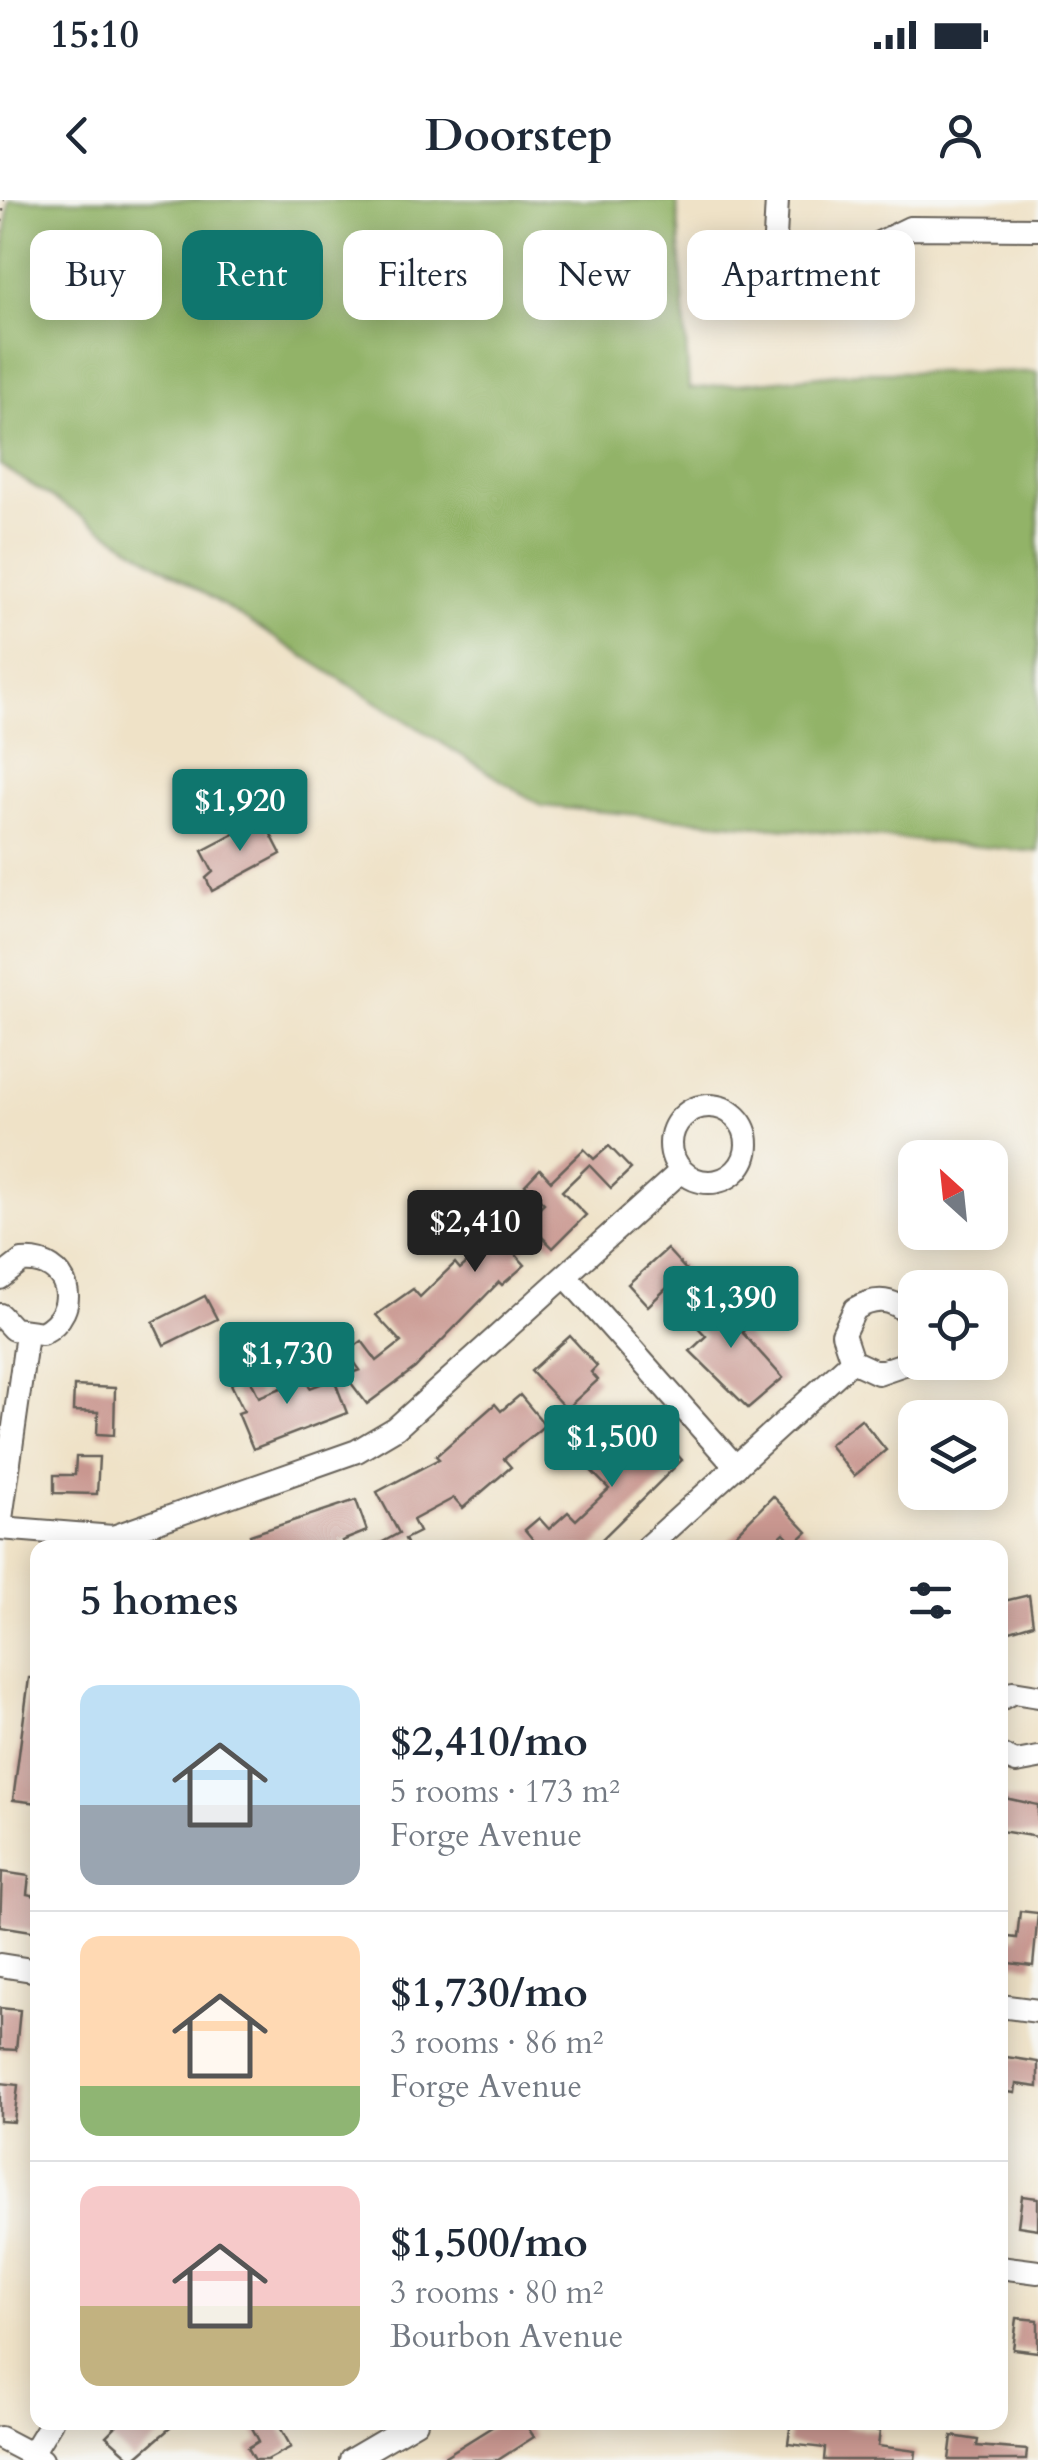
<!DOCTYPE html>
<html lang="en">
<head>
<meta charset="utf-8">
<style>
  body { margin:0; font-family:Cardo,serif; background:#f2f2f3; color:#1f2937; height:100vh; display:flex; flex-direction:column; font-size:38px; white-space:nowrap }
  * { box-sizing:border-box; margin:0 }
  p { font-size:32px; color:#747a83 }
  .icon { flex:none; width:55px; height:55px; fill:none; stroke:currentColor; stroke-width:2; stroke-linecap:round; stroke-linejoin:round }
  .map { position:relative; flex:1; overflow:hidden }
  .sheet { position:absolute; left:30px; top:1340px; width:978px; height:890px; display:flex; flex-direction:column; background:#fff; border-radius:20px; box-shadow:0 5px 25px #0003 }
  .sheet>* { flex:none }
  .top-card { position:absolute; left:30px; top:30px; width:980px; height:90px; display:flex; gap:20px }
  .needle { width:65px; rotate:333deg }
  .fabs { position:absolute; left:898px; top:940px; display:grid; gap:20px }
  .fabs a { display:grid; place-items:center; width:110px; height:110px; border-radius:20px; background:#fff; box-shadow:0 5px 25px #0003; font-size:50px }
  .price { position:absolute; translate:-50% -85px; padding:0 22px; border-radius:10px; background:#0f766e; color:#fff; font-size:32px; line-height:65px; filter:drop-shadow(0 2px 5px #0008) }
  .price::after { content:''; position:absolute; left:50%; top:60px; width:30px; height:22px; margin-left:-15px; background:inherit; clip-path:polygon(0 0,100% 0,50% 100%) }
  .price.current { background:#222; color:#fff }
  ul { padding:0; list-style:none }
  li { display:flex; align-items:center; gap:30px; height:250px; padding:0 50px }
  li+li { border-top:2px solid #e0e1e3 }
  li span { display:grid; place-items:center; flex:none; width:280px; height:200px; border-radius:20px; color:#555 }
  li>.icon { margin-inline-start:auto }
  span .icon { width:120px; height:120px; fill:#fffc; stroke-width:1 }
  li b { font-size:42px }
  h2 { display:flex; justify-content:space-between; align-items:center; height:120px; padding:0 50px; font-size:42px }
  .chip { padding:0 35px; border-radius:20px; background:#fff; box-shadow:0 5px 25px #0003; font-size:35px; line-height:90px }
  .chip.current { background:#0f766e; color:#fff }
  .status { display:flex; justify-content:space-between; align-items:center; height:70px; padding:0 50px; background:#fff; direction:ltr }
  .status svg { height:28px; fill:currentColor }
  header { display:flex; justify-content:space-between; align-items:center; height:130px; padding:0 50px; background:#fff; font-size:45px; font-weight:700 }
  .map>svg:first-child { display:block }
</style>
</head>
<body>
<div class="status"><b>15:10</b><svg viewBox="0 0 49 12"><path d="M0 12V9h3v3zM5 12V6h3v6zM10 12V3h3v9zM15 12V0h3v12zM26 1h20v11H26zM47 4h2v5h-2z"/></svg></div>
<header><svg class="icon" aria-label="back" viewBox="0 0 24 24"><path d="M15 5l-7 7 7 7"/></svg>Doorstep<svg class="icon" aria-label="person" viewBox="0 0 24 24"><circle cx="12" cy="8" r="4"/><path d="M4 21q1-7 8-7t8 7"/></svg></header>
<div class="map">
<svg width="1038" height="2260" viewBox="0 0 1038 2260">
  <rect width="100%" height="100%" fill="#f6f6f2"/>
  <filter id="ink" filterUnits="userSpaceOnUse"><feTurbulence type="fractalNoise" baseFrequency=".01" numOctaves="2"/><feDisplacementMap in="SourceGraphic" scale="20" xChannelSelector="R" yChannelSelector="G"/><feConvolveMatrix kernelMatrix="1 2 1 2 8 2 1 2 1" color-interpolation-filters="sRGB"/></filter>
  <filter id="wash" filterUnits="userSpaceOnUse"><feTurbulence type="fractalNoise" baseFrequency=".0048" numOctaves="4" result="noise"/><feDisplacementMap in="SourceGraphic" scale="40" xChannelSelector="R" yChannelSelector="G"/><feGaussianBlur stdDeviation="2.25" result="paint"/><feColorMatrix in="noise" values="0 0 0 0 0 0 0 0 0 0 0 0 0 0 0 0 0 1.4 0 .05"/><feComposite in="paint" operator="in"/></filter>
  <g filter="url(#wash)">
    <rect width="100%" height="100%" fill="#efe2c7"/>
    <path fill="#92b367" stroke="#576842" stroke-width="2.5" d="M9,0H677L689,189L859,172H1038V652L542,606L0,265V97Z"/>
    <g id="blocks">
      <g fill="#c99790">
        <path d="M263,619L281,654L212,691L206,678L213,672L202,651Z"/>
        <path d="M609,946L631,969L611,988L589,965L562,991L586,1015L553,1048L540,1035L516,1055L525,1065L502,1085L499,1082L415,1168L367,1204L345,1175L360,1170L347,1152L362,1141L377,1161L401,1142L376,1115L413,1089L420,1097L455,1063L460,1069L482,1050L457,1026L470,1012L484,1025L498,1013L515,1032L544,1003L525,985L540,969L551,981L584,949L594,959Z"/>
        <path d="M667,1049L686,1070L648,1106L628,1084Z"/>
        <path d="M714,1089L749,1126L742,1132L783,1178L748,1208L690,1151L706,1136L686,1115Z"/>
        <path d="M205,1096L217,1119L164,1145L153,1122Z"/>
        <path d="M570,1136L597,1166L591,1172L598,1180L566,1209L531,1171Z"/>
        <path d="M302,1165L310,1188L334,1179L347,1213L253,1249L238,1213L244,1211L231,1184L248,1175L259,1197L289,1185L284,1171Z"/>
        <path d="M74,1186L115,1188L114,1235L97,1234L98,1212L73,1211Z"/>
        <path d="M520,1195L545,1225L504,1259L511,1267L463,1308L454,1298L413,1320L419,1332L405,1339L409,1348H372L399,1333L377,1292L439,1259L436,1256L495,1204L501,1211Z"/>
        <path d="M643,1217L682,1260L593,1348H540L525,1330L539,1318L549,1329L568,1312L576,1320L609,1289L575,1254L588,1241L610,1265L639,1241L629,1229Z"/>
        <path d="M861,1219L886,1250L854,1276L829,1245Z"/>
        <path d="M76,1257H99L97,1294L54,1293V1275H75Z"/>
        <path d="M773,1296L807,1332L794,1344L784,1333L768,1348H722Z"/>
        <path d="M356,1300L367,1331L342,1341L345,1348H255L250,1335Z"/>
        <path d="M1029,1395L1033,1424L1000,1434V1402Z"/>
        <path d="M29,1478H38V1603L13,1600Z"/>
        <path d="M1000,1597L1038,1605V1637L1000,1631Z"/>
        <path d="M2,1672L29,1676L27,1694L36,1696L38,1732L0,1726Z"/>
        <path d="M1020,1711L1038,1713L1033,1766L1000,1762V1736L1017,1738Z"/>
        <path d="M0,1808L20,1810L16,1850L0,1849Z"/>
        <path d="M1000,1856L1038,1862V1887L1016,1884L1015,1893L1000,1891Z"/>
        <path d="M0,1883L18,1885L14,1922L0,1921Z"/>
        <path d="M1022,1996L1038,1998V2029L1018,2026Z"/>
        <path d="M1017,2118L1038,2120V2152L1013,2149Z"/>
        <path d="M120,2222H177L133,2260L106,2236Z"/>
        <path d="M249,2222H277L291,2247L267,2260H255L248,2248L259,2241Z"/>
        <path d="M500,2222H524L534,2237L498,2260H439Z"/>
        <path d="M791,2222H847L846,2227L880,2231L878,2246L916,2251L915,2260H824L825,2248L788,2244Z"/>
        <path d="M952,2236L978,2240L977,2246L1027,2250L1026,2260H949Z"/>
      </g>
    </g>
  </g>
  <g filter="url(#ink)">
    <use href="#blocks" fill-opacity="0" stroke="#666158" stroke-width="2.5"/>
    <g fill="none" stroke-linecap="round" stroke-linejoin="round">
      <defs>
        <g id="minor">
          <path d="M777,0L775,37L791,63L819,72L910,28L1038,29"/>
          <circle cx="709" cy="944" r="38"/>
          <path d="M566,1076L736,1267"/>
          <path d="M0,1078L22,1061C70,1057 84,1111 42,1133L13,1129L0,1115"/>
          <path d="M915,1125C901,1100 880,1094 855,1109L843,1134L852,1161L878,1173L904,1164L915,1146"/>
          <path d="M0,1326L27,1134"/>
          <path d="M0,1328L113,1337L357,1251L396,1228L681,971"/>
          <path d="M646,1348L852,1161"/>
          <path d="M1000,1499L1013,1492L1038,1496"/>
          <path d="M1000,1555L1016,1562L1038,1558"/>
          <path d="M0,1765L38,1771"/>
          <path d="M1000,1806L1038,1811"/>
          <path d="M1000,2067L1038,2072"/>
          <path d="M0,2238L42,2260"/>
          <path d="M32,2253L51,2222"/>
          <path d="M351,2260L416,2222"/>
        </g>
      </defs>
      <use href="#minor" stroke="#666158" stroke-width="26"/>
      <path stroke="#666158" stroke-width="2.5" stroke-dasharray="2.5 8" stroke-linecap="butt" d="M0,43L4,0"/>
      <use href="#minor" stroke="#fff" stroke-width="22"/>
    </g>
  </g>
</svg>
<div class="fabs">
<a><svg class="needle" viewBox="-14 -14 28 28"><path d="M0-13l5 13h-10z" fill="#e53935"/><path d="M0 13l5-13h-10z" fill="#747a83"/></svg></a>
<a><svg class="icon" aria-label="locate" viewBox="0 0 24 24"><circle cx="12" cy="12" r="6"/><path d="M12 2v4M12 18v4M2 12h4M18 12h4"/></svg></a>
<a><svg class="icon" aria-label="layers" viewBox="0 0 24 24"><path d="M12 4l9 5-9 5-9-5zM3 14l9 5 9-5"/></svg></a>
</div>
<b class="price" style="left:240px;top:654px">$1,920</b>
<b class="price current" style="left:475px;top:1075px">$2,410</b>
<b class="price" style="left:731px;top:1151px">$1,390</b>
<b class="price" style="left:287px;top:1207px">$1,730</b>
<b class="price" style="left:612px;top:1290px">$1,500</b>
<div class="top-card">
<a class="chip">Buy</a>
<a class="chip current">Rent</a>
<a class="chip">Filters</a>
<a class="chip">New</a>
<a class="chip">Apartment</a>
</div>
<section class="sheet">
<h2>5 homes<svg class="icon" aria-label="filters" viewBox="0 0 24 24"><path d="M4 7h16M4 17h16"/><circle cx="9" cy="7" r="2"/><circle cx="15" cy="17" r="2"/></svg></h2>
<ul>
<li><span style="background:linear-gradient(#bfe0f5 60%,#9aa5b1 0)"><svg class="icon" aria-label="home" viewBox="0 0 24 24"><path d="M3 11l9-7 9 7M6 9v11h12V9"/></svg></span><div><b>$2,410/mo</b><p>5 rooms · 173 m²</p><p>Forge Avenue</p></div></li>
<li><span style="background:linear-gradient(#ffd9b3 75%,#8fb573 0)"><svg class="icon" aria-label="home" viewBox="0 0 24 24"><path d="M3 11l9-7 9 7M6 9v11h12V9"/></svg></span><div><b>$1,730/mo</b><p>3 rooms · 86 m²</p><p>Forge Avenue</p></div></li>
<li><span style="background:linear-gradient(#f6c9c9 60%,#c2b280 0)"><svg class="icon" aria-label="home" viewBox="0 0 24 24"><path d="M3 11l9-7 9 7M6 9v11h12V9"/></svg></span><div><b>$1,500/mo</b><p>3 rooms · 80 m²</p><p>Bourbon Avenue</p></div></li>
</ul>
</section>
</div>
</body>
</html>
